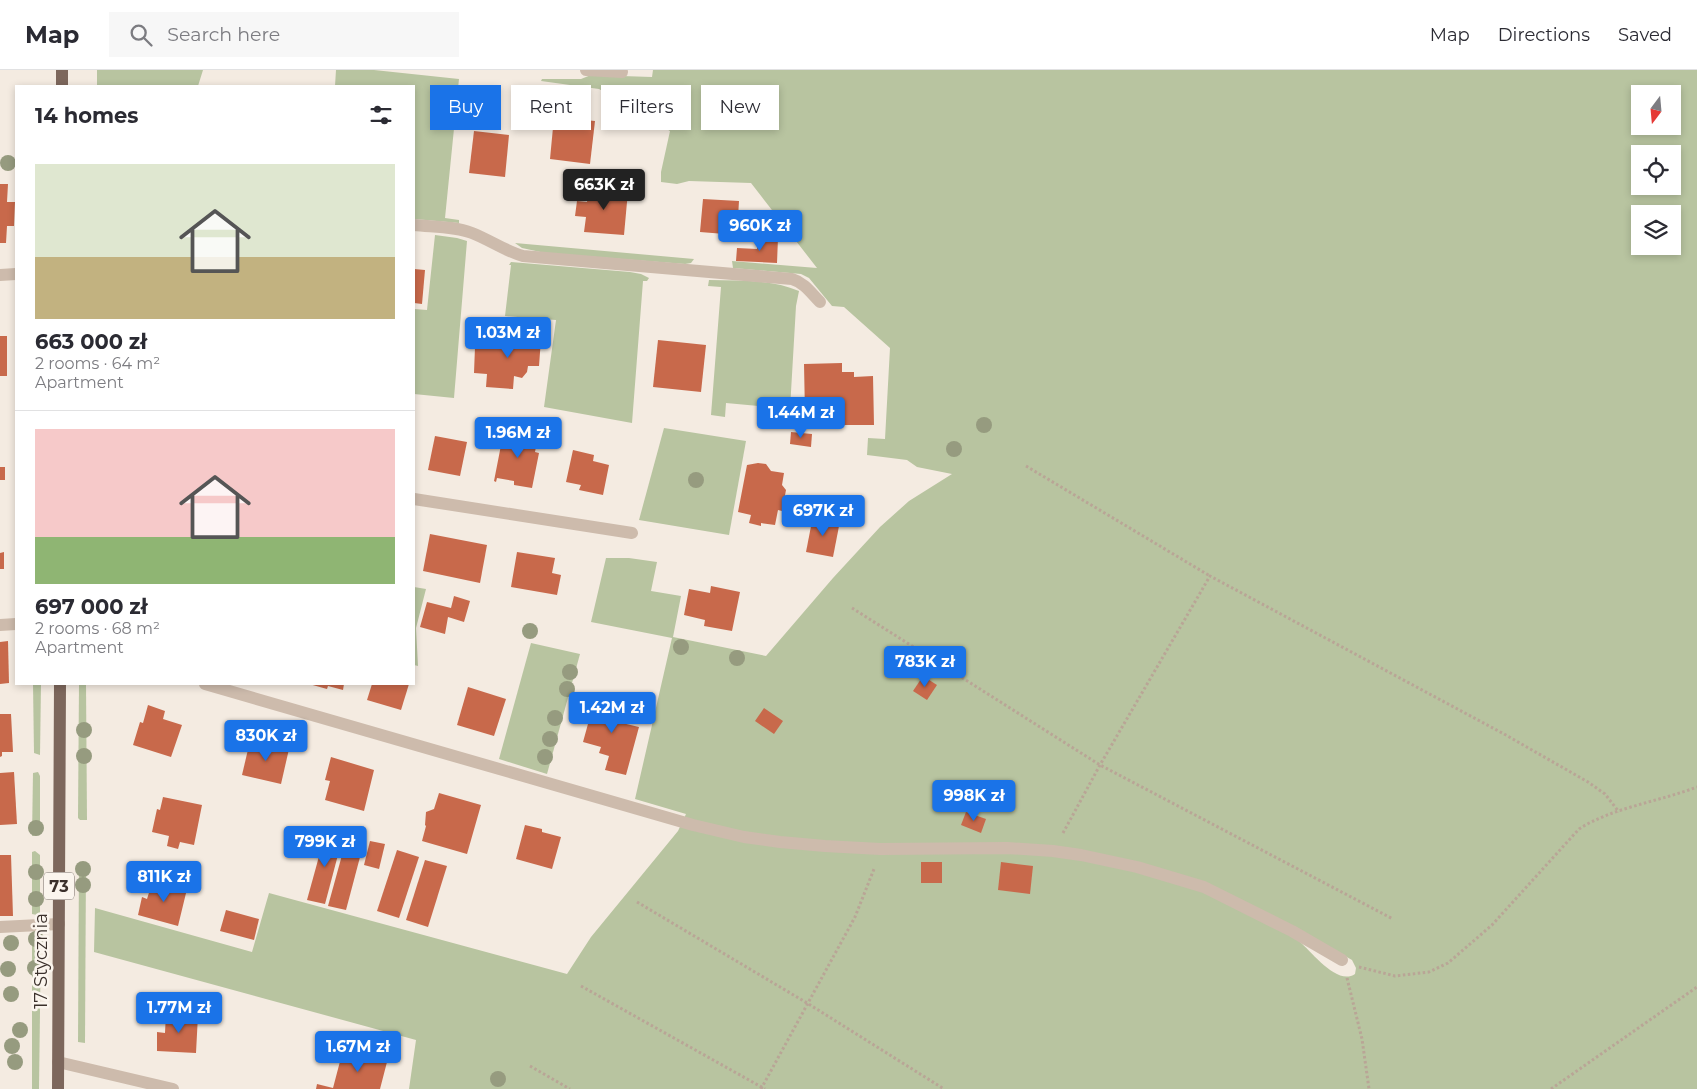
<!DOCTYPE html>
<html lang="en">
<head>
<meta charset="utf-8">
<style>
  body { margin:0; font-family:Montserrat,sans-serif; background:#f7f7f7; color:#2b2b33; height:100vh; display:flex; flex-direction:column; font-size:19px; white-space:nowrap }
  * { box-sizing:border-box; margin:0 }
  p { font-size:16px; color:#7c7c81 }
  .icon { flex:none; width:28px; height:28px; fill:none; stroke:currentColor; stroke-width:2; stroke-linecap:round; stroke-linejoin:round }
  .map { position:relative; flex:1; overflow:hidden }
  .panel { position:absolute; left:15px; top:15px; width:400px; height:600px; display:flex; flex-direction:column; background:#fff; border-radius:0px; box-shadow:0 2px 8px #0003 }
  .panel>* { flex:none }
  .top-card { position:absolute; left:430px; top:15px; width:475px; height:45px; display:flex; gap:10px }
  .needle { width:32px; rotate:196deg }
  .tools { position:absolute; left:1631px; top:15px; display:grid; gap:10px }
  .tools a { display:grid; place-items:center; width:50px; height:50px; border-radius:0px; background:#fff; box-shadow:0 2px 8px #0003; font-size:25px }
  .price { position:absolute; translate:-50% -42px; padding:0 11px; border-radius:5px; background:#1a73e8; color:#fff; font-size:16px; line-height:32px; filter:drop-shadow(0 1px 2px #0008) }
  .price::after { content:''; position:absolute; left:50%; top:30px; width:15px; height:11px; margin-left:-8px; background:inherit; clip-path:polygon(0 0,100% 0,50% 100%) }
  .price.active { background:#222; color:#fff }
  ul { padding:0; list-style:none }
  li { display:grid; align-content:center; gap:10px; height:265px; padding:0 20px }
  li+li { border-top:1px solid #e1e1e2 }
  li span { display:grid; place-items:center; height:155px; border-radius:0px; color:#555 }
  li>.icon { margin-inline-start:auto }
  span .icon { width:90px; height:90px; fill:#fffc; stroke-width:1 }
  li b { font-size:21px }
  h2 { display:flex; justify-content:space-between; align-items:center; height:60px; padding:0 20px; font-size:21px }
  .pill { padding:0 18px; border-radius:0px; background:#fff; box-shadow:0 2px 8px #0003; font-size:18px; line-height:45px }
  .pill.active { background:#1a73e8; color:#fff }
  header { display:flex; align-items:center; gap:30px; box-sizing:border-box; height:70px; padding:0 25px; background:#fff; border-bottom:1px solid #e1e1e2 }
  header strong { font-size:24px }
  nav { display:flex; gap:28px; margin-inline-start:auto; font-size:18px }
  .search { width:350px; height:45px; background:#f7f7f7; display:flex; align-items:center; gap:12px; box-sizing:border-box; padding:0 18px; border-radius:0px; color:#7c7c81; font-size:19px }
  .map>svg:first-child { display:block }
</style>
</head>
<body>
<header>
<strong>Map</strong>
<div class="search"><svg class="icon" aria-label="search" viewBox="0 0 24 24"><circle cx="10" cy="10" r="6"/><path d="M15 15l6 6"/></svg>Search here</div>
<nav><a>Map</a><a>Directions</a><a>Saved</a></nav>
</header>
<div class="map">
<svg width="1697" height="1019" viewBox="0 0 1697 1019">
  <rect width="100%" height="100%" fill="#f4ebe1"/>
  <g fill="#b8c4a0" fill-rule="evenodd">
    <path d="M97,0H203L198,16H97Z"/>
    <path d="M336,0H374L459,9L445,148L459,150V153L414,149V16H335Z"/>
    <path d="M653,0H1697V1019H409L416,970L94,882L95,838L252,882L269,823L567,904L591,867L678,761L686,744L635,729L672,568L591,552L606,488H629L657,492L651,521L681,526L673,567L766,586L833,508L880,457L909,431L952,404L917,397L907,390L867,385L868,368L885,369L890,278L844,237L832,236L809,208L801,204L733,198L732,191L817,198L751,113L689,111L677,114L661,112V102L670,61L599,19L541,11L542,9H581L591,5L652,7ZM1640,24H1672V56H1640ZM1640,84H1672V116H1640ZM1640,144H1672V176H1640ZM1299,860L1352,890L1356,898L1355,904C1337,916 1312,882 1300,872Z"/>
    <path d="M435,165L457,168L467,171L454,328L414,324V239L427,240Z"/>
    <path d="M515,173L694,189L691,193L685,194L545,183L522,178Z"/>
    <path d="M511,192L630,202L641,204L649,208L647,211H643L632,353L544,337L556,250L505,246L511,195H509Z"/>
    <path d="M709,210C740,211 771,209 799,221L796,236L790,339L726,333L725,347L711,345L721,217L708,216Z"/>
    <path d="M664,358L746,371L729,465L639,450Z"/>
    <path d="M414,517L426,519L416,558L418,596L414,595Z"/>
    <path d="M531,573L580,584L547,704L499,689Z"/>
    <path d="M33,614H41L40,685L34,683Z"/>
    <path d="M79,614H86L87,750H80L78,748Z"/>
    <path d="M38,702L40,706V765L32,766L33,703Z"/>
    <path d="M35,781L40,785V843L37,845L32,844V782Z"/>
    <path d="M79,792L86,793L85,973L78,972Z"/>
    <path d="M41,864L39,1019H32V866Z"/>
  </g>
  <g fill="#c8694b">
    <path d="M554,47L595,51L590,94L550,89Z"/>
    <path d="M474,61L509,65L505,107L469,103Z"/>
    <path d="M0,114H8L7,132H15L14,156H7L6,173H0Z"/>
    <path d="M589,117L628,121L624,165L584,162L586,147L575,146L577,131L587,132Z"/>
    <path d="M703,129L739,131L737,165L700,162Z"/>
    <path d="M758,167L778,168L777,193L736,191L737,178L757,179Z"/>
    <path d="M414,199L425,200L422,234L414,233Z"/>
    <path d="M505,256L519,257L518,268L541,269L539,296H528L527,302L522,308L514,306L513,319L486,317L487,304L474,303L475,277L504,279Z"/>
    <rect x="0" y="266" width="7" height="40"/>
    <path d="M658,270L706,275L701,322L653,317Z"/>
    <path d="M842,293V302H854V307L873,306L874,355H817V344H805L804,294Z"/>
    <path d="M504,360L538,366L535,382L539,383L532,418L514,415V411L497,408L496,412L494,411Z"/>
    <path d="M791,362L812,364L811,377L790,374Z"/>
    <path d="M435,366L467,372L460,406L428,400Z"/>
    <path d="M573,380L594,385L593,391L609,395L603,425L579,420L581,415L566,412Z"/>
    <path d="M758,393L766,394L771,401L784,403L782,415L786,420L782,441L778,440L775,455L761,453V456L749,453L751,445L738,442L747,395Z"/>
    <rect x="0" y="397" width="5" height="13"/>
    <path d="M813,446L840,451L833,487L806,482Z"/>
    <path d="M430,464L487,475L480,513L423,501Z"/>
    <path d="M4,482V499H0V483Z"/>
    <path d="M517,482L555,488L552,503L561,505L557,525L511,517Z"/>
    <path d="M711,516L740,522L732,561L704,556L705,550L684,545L689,519L710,523Z"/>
    <path d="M454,526L470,531L464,552L448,547L445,564L420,557L427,532L451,538Z"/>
    <path d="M8,571L9,613L0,614V572Z"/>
    <path d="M923,606L937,615L927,630L913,621Z"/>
    <path d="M309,614H344L343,620L328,616L327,619Z"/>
    <path d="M372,614H409L401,640L367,630Z"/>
    <path d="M468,617L506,629L494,666L457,655Z"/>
    <path d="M596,625L627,634L622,653L639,657L626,705L605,700L609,686L599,683L601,677L583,672Z"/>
    <path d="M148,635L165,641L163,649L182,655L171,687L133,675L140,652L143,653Z"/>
    <path d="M764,638L783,651L774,664L755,651Z"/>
    <path d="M0,644H11L13,682H2V686L0,687Z"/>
    <path d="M250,671L289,679L281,714L242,705Z"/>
    <path d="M331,687L374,700L364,741L325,730L330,711L325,710Z"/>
    <path d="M14,702L17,754L0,755V703Z"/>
    <path d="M439,723L481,735L467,784L422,771L426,756L425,755L426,742L434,739Z"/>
    <path d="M163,727L202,735L194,775L180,772L178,779L167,776L169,766L152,762L157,739L160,740Z"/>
    <path d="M966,742L986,749L981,763L961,755Z"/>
    <path d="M525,755L542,759V762L561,767L552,799L516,789Z"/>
    <path d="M326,761L343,766L325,834L307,830Z"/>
    <path d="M347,767L364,772L346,840L328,836Z"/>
    <path d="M370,771L385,774L379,799L364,795Z"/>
    <path d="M397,780L419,787L399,848L377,841Z"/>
    <path d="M0,785H11L13,846H0Z"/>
    <path d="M425,790L447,796L428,857L406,850Z"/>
    <rect x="921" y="792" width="21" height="21"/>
    <path d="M1001,792L1033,796L1030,824L998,820Z"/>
    <path d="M153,810L187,819L178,856L138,845L142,827L147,829Z"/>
    <path d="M226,840L259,849L254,870L220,861Z"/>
    <path d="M166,943L198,945L196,983L157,981V962L165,963Z"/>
    <path d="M343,980L387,992L380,1019H316L317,1014L333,1018Z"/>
  </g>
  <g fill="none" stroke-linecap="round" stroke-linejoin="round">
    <g stroke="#b9a596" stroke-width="3" stroke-dasharray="2.5 2.5" stroke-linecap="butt">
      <path d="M1026,396L1210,506"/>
      <path d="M852,538L1100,695L1393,849"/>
      <path d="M1063,763L1100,695L1210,506L1504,664L1588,712L1605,724L1619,742"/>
      <path d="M637,832L807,933L944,1019"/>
      <path d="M1359,897L1395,906L1429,902L1448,893L1492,855L1579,759C1611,738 1661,731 1697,717"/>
      <path d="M1347,908L1362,969L1369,1019"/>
      <path d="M581,916L765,1019"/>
      <path d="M530,996L570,1019"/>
      <path d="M761,1019L855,847L874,799"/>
      <path d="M1551,1019L1697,917"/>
    </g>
    <g stroke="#cdbbac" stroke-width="12">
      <path d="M586,0L622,2"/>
      <path d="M414,155C433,157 454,156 472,163C490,170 505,181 523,186L792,209C805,213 811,223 820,232"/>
      <path d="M414,429L632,463"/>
      <path d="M205,614L693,755L744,767L780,772L825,776L880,779L1007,778L1053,781L1081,785L1137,797L1204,817L1292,861L1342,890"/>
      <path d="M0,857L59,854"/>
      <path d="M58,992L173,1019"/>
    </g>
    <g stroke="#cdbbac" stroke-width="12">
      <path d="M0,205L16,204"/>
      <path d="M0,555L16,554"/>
    </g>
    <g stroke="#7d675c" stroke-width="12">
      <path d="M62,0V16"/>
      <path d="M58,1019L60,614"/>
    </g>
  </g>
  <g fill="#969b7f">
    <circle cx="8" cy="93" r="8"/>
    <circle cx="984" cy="355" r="8"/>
    <circle cx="954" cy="379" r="8"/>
    <circle cx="696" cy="410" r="8"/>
    <circle cx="530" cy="561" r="8"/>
    <circle cx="681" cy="577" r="8"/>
    <circle cx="737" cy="588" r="8"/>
    <circle cx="570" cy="602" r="8"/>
    <circle cx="567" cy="619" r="8"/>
    <circle cx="555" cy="648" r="8"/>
    <circle cx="84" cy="660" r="8"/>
    <circle cx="550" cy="669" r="8"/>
    <circle cx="84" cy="686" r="8"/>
    <circle cx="545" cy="687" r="8"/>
    <circle cx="36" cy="758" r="8"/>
    <circle cx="83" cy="799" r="8"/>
    <circle cx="36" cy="802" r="8"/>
    <circle cx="83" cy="815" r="8"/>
    <circle cx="36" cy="829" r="8"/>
    <circle cx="36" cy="869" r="8"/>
    <circle cx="11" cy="873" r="8"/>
    <circle cx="35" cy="898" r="8"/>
    <circle cx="8" cy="899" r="8"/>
    <circle cx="11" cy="924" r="8"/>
    <circle cx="20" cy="960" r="8"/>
    <circle cx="12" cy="976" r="8"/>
    <circle cx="15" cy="992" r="8"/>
    <circle cx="498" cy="1009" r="8"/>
  </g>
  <g text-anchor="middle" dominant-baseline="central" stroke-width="5" stroke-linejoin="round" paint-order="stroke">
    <rect fill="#fbf5ee" stroke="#756b66" stroke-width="1" x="44" y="802.5" width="30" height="27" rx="4"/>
    <g font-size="16" font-weight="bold" fill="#3b302b">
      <text x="59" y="816">73</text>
    </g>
    <g font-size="18" fill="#3b302b" stroke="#fbf5ee">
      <text transform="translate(41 891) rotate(-90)">17 Stycznia</text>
    </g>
  </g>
</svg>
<div class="tools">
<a><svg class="needle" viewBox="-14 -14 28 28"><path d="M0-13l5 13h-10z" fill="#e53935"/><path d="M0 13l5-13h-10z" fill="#7c7c81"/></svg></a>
<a><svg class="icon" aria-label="locate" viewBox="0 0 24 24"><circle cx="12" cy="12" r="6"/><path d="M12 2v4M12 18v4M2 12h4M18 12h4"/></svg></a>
<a><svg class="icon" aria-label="layers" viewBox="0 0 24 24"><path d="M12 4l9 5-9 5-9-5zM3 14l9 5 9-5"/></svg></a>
</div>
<b class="price active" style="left:604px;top:141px">663K zł</b>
<b class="price" style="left:760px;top:182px">960K zł</b>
<b class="price" style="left:508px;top:289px">1.03M zł</b>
<b class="price" style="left:801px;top:369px">1.44M zł</b>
<b class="price" style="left:518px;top:389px">1.96M zł</b>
<b class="price" style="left:823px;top:467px">697K zł</b>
<b class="price" style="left:925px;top:618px">783K zł</b>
<b class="price" style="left:612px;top:664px">1.42M zł</b>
<b class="price" style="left:266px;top:692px">830K zł</b>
<b class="price" style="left:974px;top:752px">998K zł</b>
<b class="price" style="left:325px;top:798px">799K zł</b>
<b class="price" style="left:164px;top:833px">811K zł</b>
<b class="price" style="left:179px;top:964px">1.77M zł</b>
<b class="price" style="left:358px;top:1003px">1.67M zł</b>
<div class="top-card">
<a class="pill active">Buy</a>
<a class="pill">Rent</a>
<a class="pill">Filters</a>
<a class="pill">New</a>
</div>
<section class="panel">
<h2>14 homes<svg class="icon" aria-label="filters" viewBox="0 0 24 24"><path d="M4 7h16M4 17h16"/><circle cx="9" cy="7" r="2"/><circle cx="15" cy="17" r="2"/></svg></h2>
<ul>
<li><span style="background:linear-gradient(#dfe7d0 60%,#c2b280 0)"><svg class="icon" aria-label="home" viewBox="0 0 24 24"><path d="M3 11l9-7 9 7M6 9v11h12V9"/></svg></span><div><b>663 000 zł</b><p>2 rooms · 64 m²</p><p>Apartment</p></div></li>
<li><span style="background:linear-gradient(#f6c9c9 70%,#8fb573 0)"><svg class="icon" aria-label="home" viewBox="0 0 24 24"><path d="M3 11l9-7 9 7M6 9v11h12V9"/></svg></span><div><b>697 000 zł</b><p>2 rooms · 68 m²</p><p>Apartment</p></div></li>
</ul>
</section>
</div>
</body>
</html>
